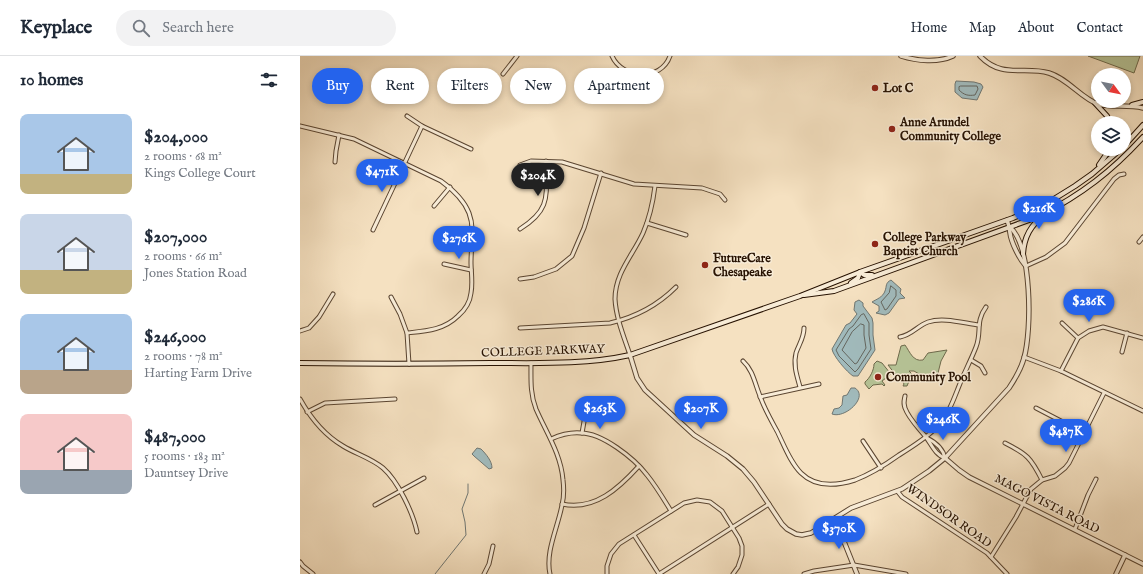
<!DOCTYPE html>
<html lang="en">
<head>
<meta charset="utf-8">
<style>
  body { margin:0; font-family:"IM FELL English",serif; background:#f2f2f3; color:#1f2937; height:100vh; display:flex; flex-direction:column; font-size:15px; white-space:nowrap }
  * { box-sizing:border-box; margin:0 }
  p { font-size:13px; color:#747a83 }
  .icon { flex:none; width:22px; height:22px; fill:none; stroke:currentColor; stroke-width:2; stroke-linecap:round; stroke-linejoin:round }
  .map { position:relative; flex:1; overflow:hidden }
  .sheet { display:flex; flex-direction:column; background:#fff; width:300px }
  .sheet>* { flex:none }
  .hud { position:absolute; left:12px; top:12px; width:380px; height:36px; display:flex; gap:8px }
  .needle { width:26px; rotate:122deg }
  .tools { position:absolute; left:791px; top:12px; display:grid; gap:8px }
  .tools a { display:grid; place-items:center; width:40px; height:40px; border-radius:50%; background:#fff; box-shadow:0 2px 6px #0003; font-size:20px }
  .price { position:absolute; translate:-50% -34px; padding:0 9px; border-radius:14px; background:#2563eb; color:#fff; font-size:13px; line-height:26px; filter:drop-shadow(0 1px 2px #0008) }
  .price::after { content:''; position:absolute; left:50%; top:24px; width:12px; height:9px; margin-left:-6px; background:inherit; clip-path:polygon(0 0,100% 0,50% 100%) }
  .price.selected { background:#222; color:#fff }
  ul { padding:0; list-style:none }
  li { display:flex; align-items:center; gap:12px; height:100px; padding:0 20px }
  li span { display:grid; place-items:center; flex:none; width:112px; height:80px; border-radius:8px; color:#555 }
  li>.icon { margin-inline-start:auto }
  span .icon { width:48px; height:48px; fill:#fffc; stroke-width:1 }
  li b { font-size:17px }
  h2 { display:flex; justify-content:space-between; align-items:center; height:48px; padding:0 20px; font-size:17px }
  .chip { padding:0 14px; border-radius:18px; background:#fff; box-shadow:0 2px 6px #0003; font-size:14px; line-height:36px }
  .chip.selected { background:#2563eb; color:#fff }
  header { display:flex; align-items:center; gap:24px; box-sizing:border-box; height:56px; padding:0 20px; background:#fff; border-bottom:1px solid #e0e1e3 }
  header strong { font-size:19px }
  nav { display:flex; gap:22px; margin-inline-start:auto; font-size:14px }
  .search { width:280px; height:36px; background:#f2f2f3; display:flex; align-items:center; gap:10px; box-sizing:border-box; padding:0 14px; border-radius:22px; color:#747a83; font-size:15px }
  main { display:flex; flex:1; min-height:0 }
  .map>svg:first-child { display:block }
</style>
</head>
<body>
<header>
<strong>Keyplace</strong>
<div class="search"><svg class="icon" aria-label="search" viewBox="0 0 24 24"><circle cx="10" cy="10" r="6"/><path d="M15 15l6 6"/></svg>Search here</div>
<nav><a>Home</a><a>Map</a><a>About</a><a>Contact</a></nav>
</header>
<main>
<section class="sheet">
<h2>10 homes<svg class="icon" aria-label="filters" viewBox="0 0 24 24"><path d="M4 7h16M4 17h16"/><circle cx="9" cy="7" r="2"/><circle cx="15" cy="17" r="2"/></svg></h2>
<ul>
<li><span style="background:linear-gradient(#a9c7e8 75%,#c2b280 0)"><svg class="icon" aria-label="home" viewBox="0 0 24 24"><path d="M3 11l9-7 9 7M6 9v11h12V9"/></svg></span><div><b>$204,000</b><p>2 rooms · 68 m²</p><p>Kings College Court</p></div></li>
<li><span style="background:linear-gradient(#c9d6e8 70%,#c2b280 0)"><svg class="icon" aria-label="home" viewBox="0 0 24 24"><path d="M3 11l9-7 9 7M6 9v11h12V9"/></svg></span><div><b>$207,000</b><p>2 rooms · 66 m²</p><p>Jones Station Road</p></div></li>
<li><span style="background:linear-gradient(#a9c7e8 70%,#b9a48a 0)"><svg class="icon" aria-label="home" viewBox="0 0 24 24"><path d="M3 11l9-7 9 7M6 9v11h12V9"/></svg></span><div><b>$246,000</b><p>2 rooms · 78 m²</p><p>Harting Farm Drive</p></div></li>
<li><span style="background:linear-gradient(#f6c9c9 70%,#9aa5b1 0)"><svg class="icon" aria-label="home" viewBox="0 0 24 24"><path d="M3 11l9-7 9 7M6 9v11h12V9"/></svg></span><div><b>$487,000</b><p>5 rooms · 183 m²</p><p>Dauntsey Drive</p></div></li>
</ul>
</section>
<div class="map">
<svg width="843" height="518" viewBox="0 0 843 518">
  <rect width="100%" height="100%" fill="#f5e1c1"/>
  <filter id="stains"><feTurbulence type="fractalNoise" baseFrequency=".005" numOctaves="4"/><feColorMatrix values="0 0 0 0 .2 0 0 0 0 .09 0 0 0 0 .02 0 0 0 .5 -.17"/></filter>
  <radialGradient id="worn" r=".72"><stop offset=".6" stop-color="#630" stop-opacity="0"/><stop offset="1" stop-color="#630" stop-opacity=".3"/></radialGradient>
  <g fill="#b6c497" stroke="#6e6a4c">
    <path d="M788,0H840L834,17Z"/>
    <path d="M605,289C610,296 613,306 623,304L628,297L647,294L641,305L637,321L629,324L614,315H609L612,318L607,330H603L604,328L603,326L605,322L602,319L598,322L588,309H596L601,290Z"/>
    <path d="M577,305L582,307L590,317V319L582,325L585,329L584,330L582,328L573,329L569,333L565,328V326C570,322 574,314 574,308Z"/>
  </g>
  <g fill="#a1bbbd" stroke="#707772">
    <path d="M656,25L674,26L681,28L683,31L677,44L662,42L655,36V28Z"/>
    <path d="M591,224L601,233L600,237L605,242L599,243L589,257L585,259L576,257L579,255V250L572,246C577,243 583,241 585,235C587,230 585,227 591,224Z"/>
    <path d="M559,244L563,247V250L572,262L573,267V279L575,294L558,320H553C547,316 533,300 532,293L546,269L550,267L557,258L554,254L555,246Z"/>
    <path d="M551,332H555C569,341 545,363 532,358L534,353L539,352L542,349L543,340L547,339Z"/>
    <path d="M177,392L181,393C186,398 192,405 192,412L189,413L174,400L172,398Z"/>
  </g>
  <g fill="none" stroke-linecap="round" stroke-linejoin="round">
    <g stroke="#64665f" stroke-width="1">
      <path d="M661,30H677L678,33L675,39C668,40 664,39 659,34V31Z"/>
      <path d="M591,230L596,234V240L587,253L585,254L581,246L589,237Z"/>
      <path d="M564,258L569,267V279L571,293L558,313L555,316L539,300L536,294L549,273L553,270L561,259Z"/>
      <path d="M561,268L564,269V279L566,292L557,307L555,308L542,294L552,276Z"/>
    </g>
    <path stroke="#707772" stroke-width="1" d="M135,518L166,479L165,466L162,453L168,437V428"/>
    <defs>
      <g id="minor">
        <path d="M312,0C322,23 361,26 370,0"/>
        <path d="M203,18L217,0"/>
        <path d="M107,60L122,70L171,93"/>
        <path d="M0,70L54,83L141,125C152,133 164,144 169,157C175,173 171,189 171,206C171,216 173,227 171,237C170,246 165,254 158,260C144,274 126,275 107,277"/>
        <path d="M35,106L36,95L39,79"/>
        <path d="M220,109L231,105L262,106L334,128L402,132L420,138L425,144"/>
        <path d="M134,150L150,131"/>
        <path d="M347,167L386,179"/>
        <path d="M220,173C252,153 246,139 246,105"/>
        <path d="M73,174L122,70"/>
        <path d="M839,186L843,181"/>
        <path d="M144,208L171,214"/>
        <path d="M726,210L746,201L765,187L814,123L819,119L824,118"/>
        <path d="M220,223L234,221L256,213L272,200L284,172L301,117"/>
        <path d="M91,241L100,258L107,277L109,308"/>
        <path d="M762,267L778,282"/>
        <path d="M220,272L310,267C336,261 357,250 376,231"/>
        <path d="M0,275L9,272L19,261L33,238"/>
        <path d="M600,281C612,279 617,270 628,266C643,261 663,267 679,269"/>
        <path d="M822,296L827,277"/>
        <path d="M330,299C324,281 316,262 315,243C315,217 333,199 343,177C350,161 353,146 355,130"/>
        <path d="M724,301L761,315L843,355"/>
        <path d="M671,304L681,310L685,317"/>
        <path d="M443,305C453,314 455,328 460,340C464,352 471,364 477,375C484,389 490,406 501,417C516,432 536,430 555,424C571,418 585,409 599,399C612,391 625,383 636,372C648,360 653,345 659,330C664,317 671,304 676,291C682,276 675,266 686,251"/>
        <path d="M231,307C231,323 230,338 236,353C246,376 261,398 263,424C264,432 264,441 262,449C258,471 245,496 250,518"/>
        <path d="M761,315L778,282L789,275L803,271L843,282"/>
        <path d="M500,331C497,320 493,309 496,297C499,288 504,282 504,272"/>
        <path d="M605,340C604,345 603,347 605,352C609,363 618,371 625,380C631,387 635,399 645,402"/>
        <path d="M460,341L519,328"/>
        <path d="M0,343C10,361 24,379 43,390C56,398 71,402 83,412C98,425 113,457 117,476"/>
        <path d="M736,352L784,377"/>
        <path d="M7,356L25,347L95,343"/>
        <path d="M282,377L285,360"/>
        <path d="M627,382C635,386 643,393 645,402"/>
        <path d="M251,383C260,379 270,376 281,377C302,377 334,402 347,419C356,430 363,442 371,455"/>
        <path d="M563,385L581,412"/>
        <path d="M705,387C727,398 731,402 742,424"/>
        <path d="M598,436L602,441L687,497L707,518"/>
        <path d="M262,448C295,455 319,432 339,410"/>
        <path d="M75,449L124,422"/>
        <path d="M775,473L788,439L796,423"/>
        <path d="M334,479L359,518"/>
        <path d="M691,501L716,461L731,433L742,424L755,420L765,412L769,407L804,337"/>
        <path d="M0,506L3,510L13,518"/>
        <path d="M184,518L189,508L193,490"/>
        <path d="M307,518V510L311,498L319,488L384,447L397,444L410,446L422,455L439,482L442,490V499L438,511L433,518"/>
        <path d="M359,518L469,448"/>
        <path d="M504,518L514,515L554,509L606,518"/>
      </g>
      <g id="tertiary">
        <path d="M601,0C617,5 638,7 653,0"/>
        <path d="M680,0C702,23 724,10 749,17C767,22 782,43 798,48C813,52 827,48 843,52"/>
        <path d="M707,164C709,169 709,172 710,177C711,186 719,202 725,209"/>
        <path d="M330,299L337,322L345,334L394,379L427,400L443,413L454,426L482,468L487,473L496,478L502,479L511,477L551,452L602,433L629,415L645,402L709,332C715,323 721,313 724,302C732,274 732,191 710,171"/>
        <path d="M645,402L659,414L669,421L843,508"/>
        <path d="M535,463L557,518"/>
        <path d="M816,518L825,499"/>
      </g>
      <g id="secondary">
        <path d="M795,47L807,60L810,67"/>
        <path d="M832,49L843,46"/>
        <path d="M824,90L843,69"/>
        <path d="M799,109L810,93"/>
        <path d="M723,198C724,181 730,169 744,160"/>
        <path d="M551,227L558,222L560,216L564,219H572"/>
        <path d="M504,239L534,235L740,160C782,138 811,116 843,81"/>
        <path d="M0,307C64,308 127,308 191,307C237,307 285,309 330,299L500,240L560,216L713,162L754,143L775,130L792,118L821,93"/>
      </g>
    </defs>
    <use href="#minor" stroke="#5a4531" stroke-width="5"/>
    <use href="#tertiary" stroke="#5a4531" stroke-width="5.5"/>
    <use href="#secondary" stroke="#261101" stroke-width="6"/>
    <use href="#minor" stroke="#f8ecd7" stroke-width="3"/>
    <use href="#tertiary" stroke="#f8ecd7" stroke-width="3.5"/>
    <use href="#secondary" stroke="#f8ecd7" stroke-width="4"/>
  </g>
  <g fill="#8f2418" stroke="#f8ecd7" stroke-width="1.5">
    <circle cx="575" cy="32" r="4"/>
    <circle cx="592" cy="73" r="4"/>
    <circle cx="575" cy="188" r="4"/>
    <circle cx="405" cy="209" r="4"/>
    <circle cx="578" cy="321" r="4"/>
  </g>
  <g text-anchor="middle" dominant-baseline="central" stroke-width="3" stroke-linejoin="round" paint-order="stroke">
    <g font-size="12" font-weight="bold" fill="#261101" stroke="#f8ecd7" text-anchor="start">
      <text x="583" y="32">Lot C</text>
      <text x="600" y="66">Anne Arundel<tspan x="600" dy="14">Community College</tspan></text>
      <text x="583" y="181">College Parkway<tspan x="583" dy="14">Baptist Church</tspan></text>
      <text x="413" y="202">FutureCare<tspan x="413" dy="14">Chesapeake</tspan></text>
      <text x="586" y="321">Community Pool</text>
    </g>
    <g font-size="12" fill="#261101" stroke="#f8ecd7">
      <text transform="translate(243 295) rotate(-2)">COLLEGE PARKWAY</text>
      <text transform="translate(747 448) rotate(27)">MAGO VISTA ROAD</text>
      <text transform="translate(649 460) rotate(35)">WINDSOR ROAD</text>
    </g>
  </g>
  <rect width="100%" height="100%" filter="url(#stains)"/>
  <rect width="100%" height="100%" fill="url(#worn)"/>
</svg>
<div class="tools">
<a><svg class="needle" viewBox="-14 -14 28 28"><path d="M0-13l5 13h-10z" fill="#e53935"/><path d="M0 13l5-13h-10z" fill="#747a83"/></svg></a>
<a><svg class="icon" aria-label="layers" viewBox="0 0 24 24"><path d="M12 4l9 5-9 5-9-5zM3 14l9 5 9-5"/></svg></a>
</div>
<b class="price" style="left:82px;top:137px">$471K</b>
<b class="price selected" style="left:238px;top:141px">$204K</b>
<b class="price" style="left:739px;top:174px">$216K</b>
<b class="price" style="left:159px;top:204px">$276K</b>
<b class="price" style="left:789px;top:267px">$286K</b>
<b class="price" style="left:300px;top:374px">$263K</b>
<b class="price" style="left:401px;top:374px">$207K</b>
<b class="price" style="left:643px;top:385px">$246K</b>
<b class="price" style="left:766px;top:397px">$487K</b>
<b class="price" style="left:539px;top:494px">$370K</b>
<div class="hud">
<a class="chip selected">Buy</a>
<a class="chip">Rent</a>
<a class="chip">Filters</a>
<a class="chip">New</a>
<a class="chip">Apartment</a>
</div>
</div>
</main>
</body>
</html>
